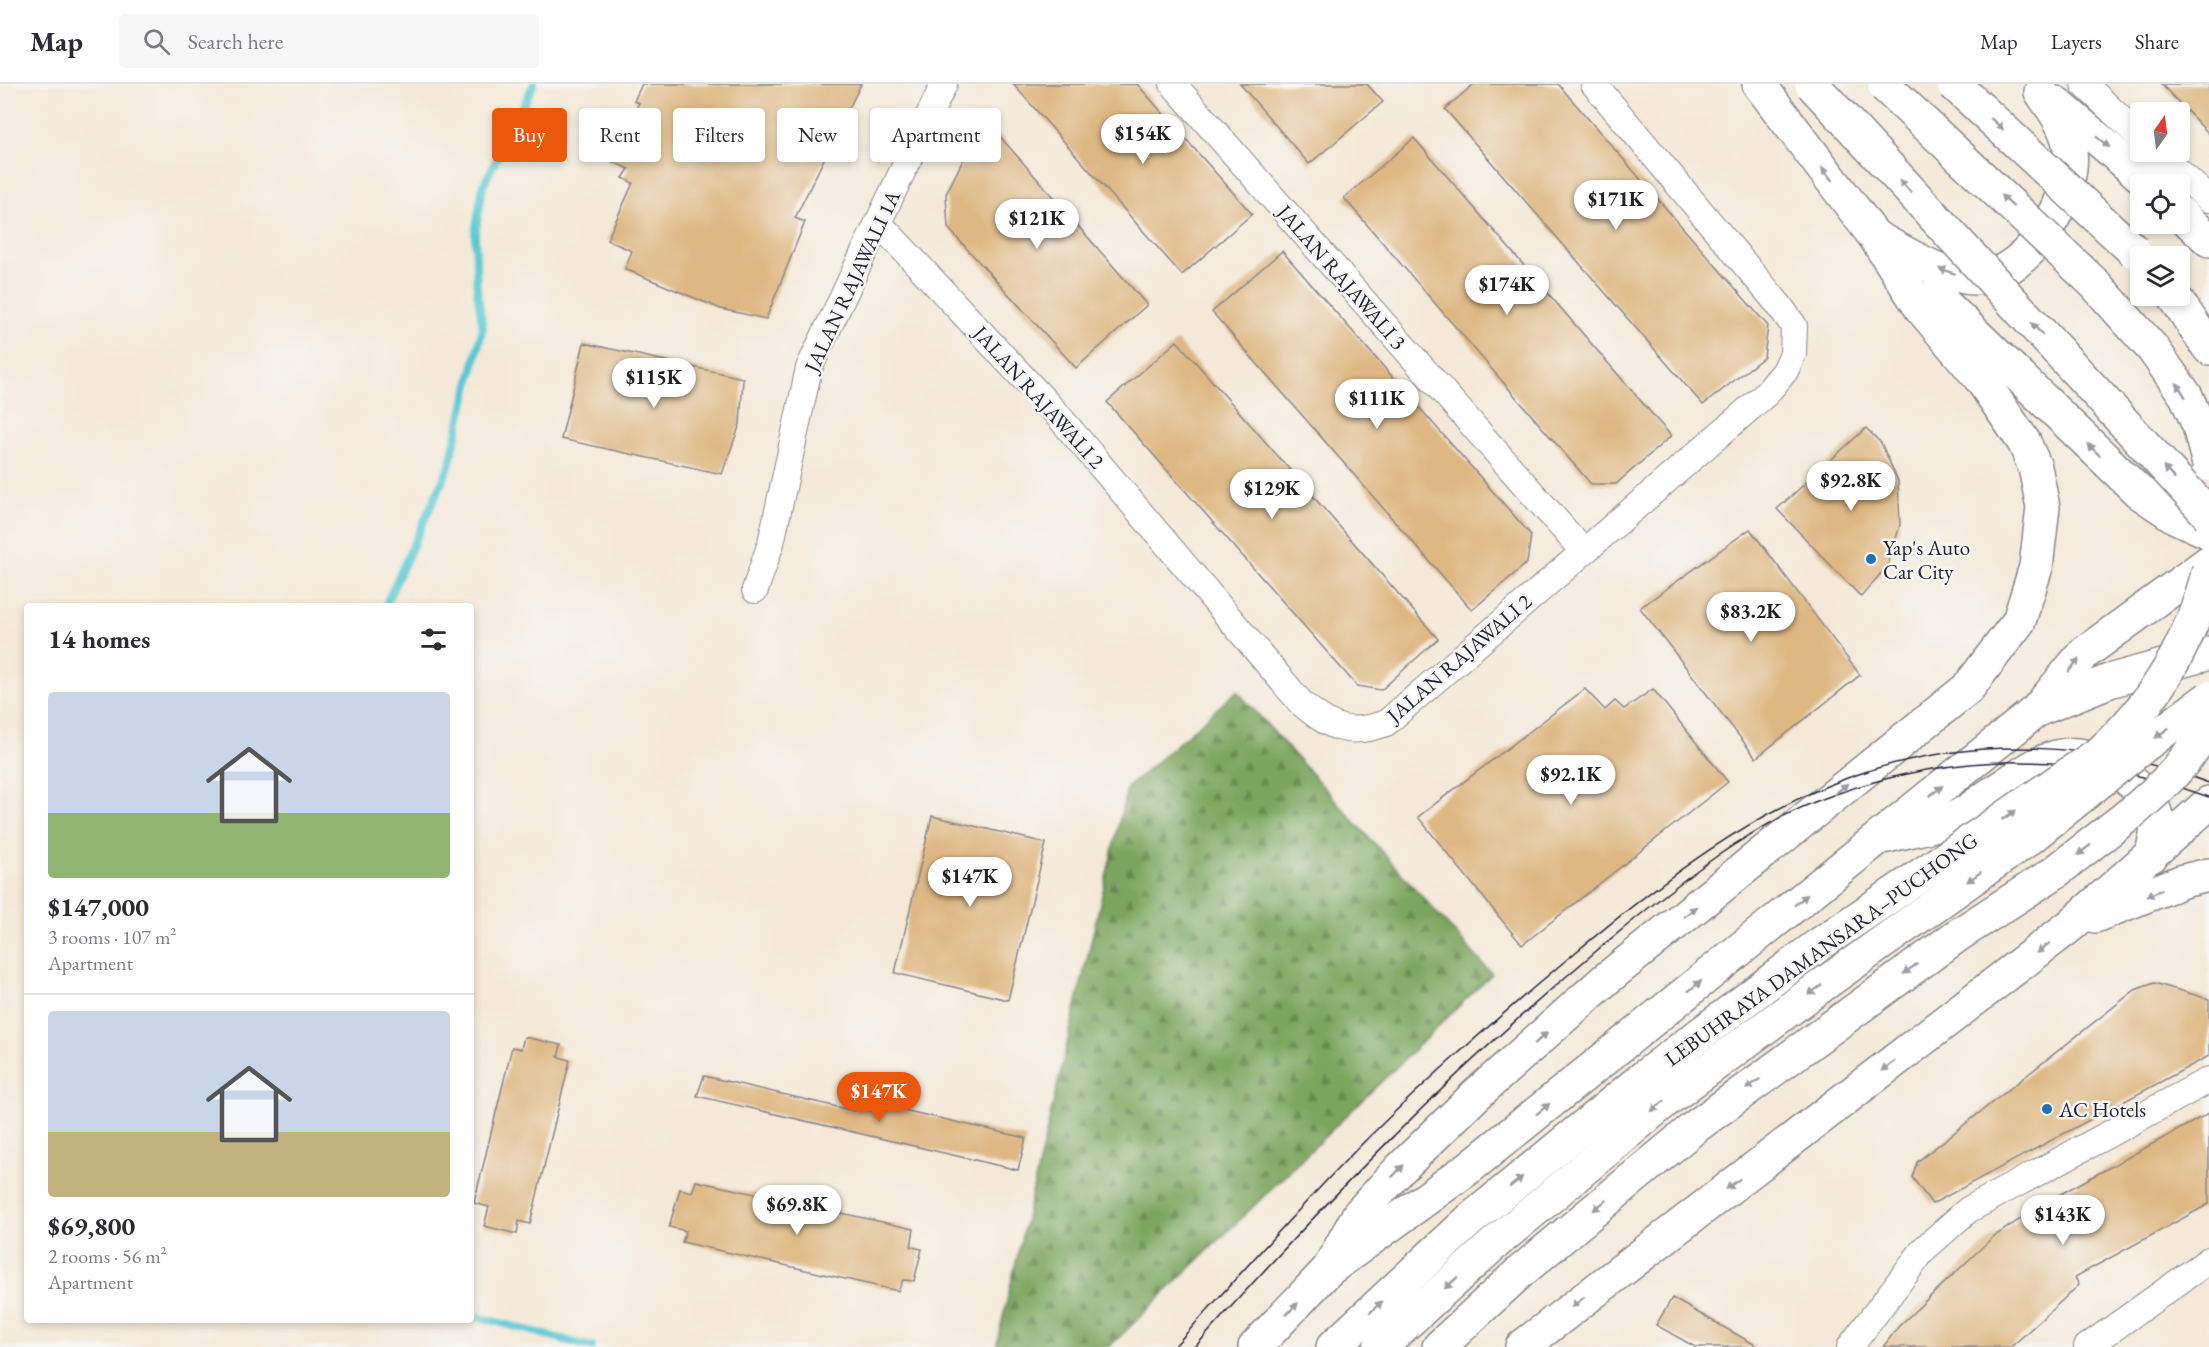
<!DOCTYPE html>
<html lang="en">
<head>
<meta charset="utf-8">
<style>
  body { margin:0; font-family:"EB Garamond",serif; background:#f7f7f7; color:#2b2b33; height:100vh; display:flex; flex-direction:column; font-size:22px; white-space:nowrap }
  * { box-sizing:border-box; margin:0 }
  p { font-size:20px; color:#7c7c81 }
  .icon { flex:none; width:33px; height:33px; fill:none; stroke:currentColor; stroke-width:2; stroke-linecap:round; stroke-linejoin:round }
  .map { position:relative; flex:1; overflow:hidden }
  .side { position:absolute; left:24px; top:519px; width:450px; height:720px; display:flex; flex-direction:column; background:#fff; border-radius:6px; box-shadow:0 3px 9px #0003 }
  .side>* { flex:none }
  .top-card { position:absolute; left:492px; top:24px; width:570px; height:54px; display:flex; gap:12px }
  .needle { width:39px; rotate:14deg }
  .tools { position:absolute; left:2130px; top:18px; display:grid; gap:12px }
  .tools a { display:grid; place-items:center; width:60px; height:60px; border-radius:6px; background:#fff; box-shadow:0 3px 9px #0003; font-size:30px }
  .price { position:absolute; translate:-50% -51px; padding:0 14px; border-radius:21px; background:#fff; color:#222; font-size:20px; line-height:39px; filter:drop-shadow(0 2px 3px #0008) }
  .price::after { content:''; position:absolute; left:50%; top:36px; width:18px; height:14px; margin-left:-9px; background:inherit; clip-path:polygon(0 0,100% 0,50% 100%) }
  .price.current { background:#ea580c; color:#fff }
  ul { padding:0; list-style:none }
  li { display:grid; align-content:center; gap:12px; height:318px; padding:0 24px }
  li+li { border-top:2px solid #e1e1e2 }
  li span { display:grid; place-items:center; height:186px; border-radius:6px; color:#555 }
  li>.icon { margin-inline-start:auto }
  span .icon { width:108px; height:108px; fill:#fffc; stroke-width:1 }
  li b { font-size:26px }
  h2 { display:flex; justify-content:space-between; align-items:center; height:72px; padding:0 24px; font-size:26px }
  .tag { padding:0 21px; border-radius:6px; background:#fff; box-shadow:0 3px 9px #0003; font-size:21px; line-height:54px }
  .tag.current { background:#ea580c; color:#fff }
  header { display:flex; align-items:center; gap:36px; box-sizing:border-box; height:84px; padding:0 30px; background:#fff; border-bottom:2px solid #e1e1e2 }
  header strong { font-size:28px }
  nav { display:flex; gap:33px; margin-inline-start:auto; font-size:21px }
  .search { width:420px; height:54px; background:#f7f7f7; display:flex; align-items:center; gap:15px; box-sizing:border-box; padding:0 21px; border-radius:6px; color:#7c7c81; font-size:22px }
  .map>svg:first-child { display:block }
</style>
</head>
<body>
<header>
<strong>Map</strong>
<div class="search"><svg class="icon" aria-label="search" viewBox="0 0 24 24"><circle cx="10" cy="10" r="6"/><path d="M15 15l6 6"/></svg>Search here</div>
<nav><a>Map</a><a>Layers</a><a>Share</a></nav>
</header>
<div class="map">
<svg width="2209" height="1263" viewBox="0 0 2209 1263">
  <defs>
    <pattern id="forest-firs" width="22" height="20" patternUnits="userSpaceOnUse" patternTransform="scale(1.5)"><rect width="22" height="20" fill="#7ca65e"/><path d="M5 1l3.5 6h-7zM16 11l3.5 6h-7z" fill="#65874f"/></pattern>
  </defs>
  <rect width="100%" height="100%" fill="#f6f6f2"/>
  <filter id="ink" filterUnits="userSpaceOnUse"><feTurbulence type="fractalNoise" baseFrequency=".0167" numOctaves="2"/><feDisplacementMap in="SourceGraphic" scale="12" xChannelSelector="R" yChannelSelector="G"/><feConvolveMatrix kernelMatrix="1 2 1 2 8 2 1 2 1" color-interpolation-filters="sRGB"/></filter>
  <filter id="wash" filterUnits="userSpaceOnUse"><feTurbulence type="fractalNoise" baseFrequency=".008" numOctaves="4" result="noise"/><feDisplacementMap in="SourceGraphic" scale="24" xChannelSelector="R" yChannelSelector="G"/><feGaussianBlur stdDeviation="1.35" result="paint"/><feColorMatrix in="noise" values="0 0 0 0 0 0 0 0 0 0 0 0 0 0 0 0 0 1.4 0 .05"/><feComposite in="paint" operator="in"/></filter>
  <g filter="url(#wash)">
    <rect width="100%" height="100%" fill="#f4e9d8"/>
    <path fill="url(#forest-firs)" stroke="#4f644c" stroke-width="1.5" d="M1237,607L1492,890L1109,1263H996L1127,704Z"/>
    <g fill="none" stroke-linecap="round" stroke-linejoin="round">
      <g stroke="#5cc9d2" stroke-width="8">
        <path d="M385,522L449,383L483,243L477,207L475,150L483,102L534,0"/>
        <path d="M471,1231L592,1263"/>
      </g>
    </g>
    <g id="blocks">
      <g fill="#deb883">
        <path d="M642,0H861L795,134L805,138L766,235L721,225L625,185L632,167L607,156L633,99L623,94L629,85L608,76L639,19L634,17Z"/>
        <path d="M1013,0H1137L1252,130L1182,191Z"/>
        <path d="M1240,0H1367L1383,18L1309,80Z"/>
        <path d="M1474,0H1558L1768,242L1764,273L1703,321L1445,25Z"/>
        <path d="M2161,0H2209V50Z"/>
        <path d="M984,34L1147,221L1076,284L948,144L946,110Z"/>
        <path d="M1414,54L1671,352L1616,400H1591L1344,114Z"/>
        <path d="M1282,167L1531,451L1527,479L1472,526L1212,228Z"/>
        <path d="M1177,257L1438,555L1381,606L1357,602L1107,318Z"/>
        <path d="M584,259L743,294L740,340L722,390L561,355Z"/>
        <path d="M1866,344L1881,359L1898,397L1900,441L1888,481L1861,513L1777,425Z"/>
        <path d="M1750,445L1860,591L1756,674L1640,524Z"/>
        <path d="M1585,605L1605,626L1615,617L1624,625L1653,605L1728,698L1522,861L1418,733Z"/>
        <path d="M932,732L1046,759L1008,916L895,889Z"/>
        <path d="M2154,899L2209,915V972L1932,1120L1912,1093L1917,1078L2135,906Z"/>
        <path d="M524,953L561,961L558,973L570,976L530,1140L519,1137L517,1150L484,1142L489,1123L474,1119L512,963L521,965Z"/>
        <path d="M704,992L855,1027L859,1016L1026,1054L1018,1086L697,1012Z"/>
        <path d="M2209,1029V1120L2075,1193L2079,1201L2011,1263H1883L1899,1242L1993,1153L2046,1118Z"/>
        <path d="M696,1097L914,1145L911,1163L922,1165L914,1197L903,1196L898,1207L682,1158L686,1147L669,1143L680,1105L692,1108Z"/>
        <path d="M1672,1214L1759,1263H1695L1656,1241Z"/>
      </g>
    </g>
  </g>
  <g filter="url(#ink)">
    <use href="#blocks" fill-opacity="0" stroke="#8b868a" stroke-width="1.5"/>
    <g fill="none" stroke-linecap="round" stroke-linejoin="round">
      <defs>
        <g id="minor">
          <path d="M1173,0L1583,467"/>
          <path d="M2084,0L2140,53"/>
          <path d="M2157,68L2209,115"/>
          <path d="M878,138L1056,329L1301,619C1331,644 1348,653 1386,639L1766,310L1785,287L1793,270L1794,242L1779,221L1594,0"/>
          <path d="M755,506L771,459L809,284L944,0"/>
          <path d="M1850,1263L1924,1165L1968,1126L2209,996"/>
          <path d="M2087,1263L2209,1176"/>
        </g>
        <g id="motorway">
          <path d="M2056,19L2150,100"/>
          <path d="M2180,129L2209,156"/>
          <path d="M1877,154C1906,169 1944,195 1978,194C2030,191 2080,108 2069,60C2065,40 2052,24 2041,8"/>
          <path d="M1935,211L2139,408L2176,433L2209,448"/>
          <path d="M2174,212L2209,264"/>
          <path d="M2042,624L2109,597L2209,569"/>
          <path d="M1887,752C1910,746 1936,742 1957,733C1967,728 1976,721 1984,715C2042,677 2070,646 2133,699C2160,722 2161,739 2151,772"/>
          <path d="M2095,832L2183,797L2209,791"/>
          <path d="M1328,1186L1359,1130L1400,1085L1477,1010L1605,896L1968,604L2019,537L2036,483L2043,423L2035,383L2024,358L1981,295L1921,224L1875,153L1759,0"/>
          <path d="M1255,1263L1328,1186L1470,1083L2037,626L2083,570L2209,478"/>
          <path d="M1333,1263L1471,1135"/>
          <path d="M1380,1263L1495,1159"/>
          <path d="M1439,1263L1520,1188L1695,1043L1958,851L2054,789L2130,730"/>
          <path d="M1522,1263L2070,842L2209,719"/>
        </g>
      </defs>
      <use href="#minor" stroke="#8b868a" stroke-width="28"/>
      <use href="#motorway" stroke="#8b868a" stroke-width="36"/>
      <use href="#minor" stroke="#fff" stroke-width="26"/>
      <use href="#motorway" stroke="#fff" stroke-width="33"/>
      <g stroke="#22223b" stroke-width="1.5">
        <path d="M1174,1263C1233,1198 1292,1131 1354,1068C1420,1001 1493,938 1565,877C1658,799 1756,721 1874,685C1983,652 2103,659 2209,699"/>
        <path d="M1195,1263C1324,1118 1452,987 1601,863C1671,805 1746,741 1833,711C1960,666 2083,667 2209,713"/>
      </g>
      <defs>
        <g id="motorway-bridge">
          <path d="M1812,0L2209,431"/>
          <path d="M1954,0L2134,167"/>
          <path d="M1885,2L2095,200L2153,265L2186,312L2199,342L2209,380"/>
          <path d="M2130,730C2162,703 2194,674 2209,634"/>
          <path d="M1471,1135L1649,989L1817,862L2101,668C2156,617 2191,559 2209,485"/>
          <path d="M1495,1159L1664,1018L1828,897L2031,753L2145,661L2209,614"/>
        </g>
      </defs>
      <use href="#motorway-bridge" stroke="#8b868a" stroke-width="36" stroke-linecap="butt"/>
      <use href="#motorway-bridge" stroke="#fff" stroke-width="33"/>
    </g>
    <defs><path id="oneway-solid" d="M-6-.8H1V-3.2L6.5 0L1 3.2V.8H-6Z" transform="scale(1.5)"/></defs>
    <g fill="#9c9ca7">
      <use href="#oneway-solid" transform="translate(1997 40) rotate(42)"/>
      <use href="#oneway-solid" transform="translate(2103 58) rotate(39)"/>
      <use href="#oneway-solid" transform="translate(1827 90) rotate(-128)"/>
      <use href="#oneway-solid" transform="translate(1905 102) rotate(-133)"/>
      <use href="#oneway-solid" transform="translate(2007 117) rotate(-137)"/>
      <use href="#oneway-solid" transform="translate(1947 187) rotate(-162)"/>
      <use href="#oneway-solid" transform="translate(2037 245) rotate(-133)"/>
      <use href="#oneway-solid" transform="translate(2181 306) rotate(-123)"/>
      <use href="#oneway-solid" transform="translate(2094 366) rotate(-135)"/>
      <use href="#oneway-solid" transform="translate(2169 389) rotate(-133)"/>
      <use href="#oneway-solid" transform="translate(2074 581) rotate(-51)"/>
      <use href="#oneway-solid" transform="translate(2162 649) rotate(144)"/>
      <use href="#oneway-solid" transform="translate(1841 705) rotate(-39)"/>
      <use href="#oneway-solid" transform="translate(1936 707) rotate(-38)"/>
      <use href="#oneway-solid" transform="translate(2009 731) rotate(-34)"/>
      <use href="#oneway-solid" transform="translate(2084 766) rotate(142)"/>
      <use href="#oneway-solid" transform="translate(1974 793) rotate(145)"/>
      <use href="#oneway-solid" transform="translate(2154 809) rotate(158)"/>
      <use href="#oneway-solid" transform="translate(1801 816) rotate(-39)"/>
      <use href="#oneway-solid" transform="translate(1690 828) rotate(-39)"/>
      <use href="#oneway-solid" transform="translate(2043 864) rotate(143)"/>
      <use href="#oneway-solid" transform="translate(1910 885) rotate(144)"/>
      <use href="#oneway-solid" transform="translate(1695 902) rotate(-39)"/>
      <use href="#oneway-solid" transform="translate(1815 906) rotate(143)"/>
      <use href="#oneway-solid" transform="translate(1541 954) rotate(-42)"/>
      <use href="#oneway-solid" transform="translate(1888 982) rotate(143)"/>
      <use href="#oneway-solid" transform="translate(1753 1000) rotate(144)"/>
      <use href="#oneway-solid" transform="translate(1658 1022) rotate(141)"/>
      <use href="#oneway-solid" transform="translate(1543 1025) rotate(-39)"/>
      <use href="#oneway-solid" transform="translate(1398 1087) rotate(-46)"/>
      <use href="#oneway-solid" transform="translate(1516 1098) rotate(-39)"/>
      <use href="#oneway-solid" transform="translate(1733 1100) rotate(143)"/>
      <use href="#oneway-solid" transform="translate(1600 1121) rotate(141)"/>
      <use href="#oneway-solid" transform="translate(1451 1199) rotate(138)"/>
      <use href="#oneway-solid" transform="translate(1578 1218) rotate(143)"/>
      <use href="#oneway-solid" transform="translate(1376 1223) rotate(-43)"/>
      <use href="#oneway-solid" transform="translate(1292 1225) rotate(-46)"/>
    </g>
  </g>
  <g fill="#1f6fb2" stroke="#f6f6f2" stroke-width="2">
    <circle cx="1871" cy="475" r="6"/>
    <circle cx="2047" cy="1025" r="6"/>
  </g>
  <g text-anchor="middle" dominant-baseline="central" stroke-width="5" stroke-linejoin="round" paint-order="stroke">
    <g font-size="21" fill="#22223b" stroke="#f6f6f2">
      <text transform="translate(1342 193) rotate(49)">JALAN RAJAWALI 3</text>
      <text transform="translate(852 197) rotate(-65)">JALAN RAJAWALI 1A</text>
      <text transform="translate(1039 313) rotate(48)">JALAN RAJAWALI 2</text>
      <text transform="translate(1459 574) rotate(-41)">JALAN RAJAWALI 2</text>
      <text transform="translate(1821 865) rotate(-36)">LEBUHRAYA DAMANSARA–PUCHONG</text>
    </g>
    <g font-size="21" fill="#22223b" stroke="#f6f6f2" text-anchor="start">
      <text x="1883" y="463">Yap's Auto<tspan x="1883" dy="24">Car City</tspan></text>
      <text x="2059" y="1025">AC Hotels</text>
    </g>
  </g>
</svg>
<div class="tools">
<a><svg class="needle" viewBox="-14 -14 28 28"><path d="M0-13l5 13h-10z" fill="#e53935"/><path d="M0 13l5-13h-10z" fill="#7c7c81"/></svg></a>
<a><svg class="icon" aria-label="locate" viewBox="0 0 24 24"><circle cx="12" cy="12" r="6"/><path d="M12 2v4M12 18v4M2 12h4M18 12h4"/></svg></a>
<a><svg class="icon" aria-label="layers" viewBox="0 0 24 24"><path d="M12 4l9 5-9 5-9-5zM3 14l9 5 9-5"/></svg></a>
</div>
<b class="price" style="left:1143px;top:81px">$154K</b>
<b class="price" style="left:1616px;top:147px">$171K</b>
<b class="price" style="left:1037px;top:166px">$121K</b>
<b class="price" style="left:1507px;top:232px">$174K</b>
<b class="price" style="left:654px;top:325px">$115K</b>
<b class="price" style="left:1377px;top:346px">$111K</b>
<b class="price" style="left:1851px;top:428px">$92.8K</b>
<b class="price" style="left:1272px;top:436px">$129K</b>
<b class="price" style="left:1751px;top:559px">$83.2K</b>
<b class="price" style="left:1571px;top:722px">$92.1K</b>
<b class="price" style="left:970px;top:824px">$147K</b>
<b class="price current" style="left:879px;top:1039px">$147K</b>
<b class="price" style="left:797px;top:1152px">$69.8K</b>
<b class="price" style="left:2063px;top:1162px">$143K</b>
<div class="top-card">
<a class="tag current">Buy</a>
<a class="tag">Rent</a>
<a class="tag">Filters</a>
<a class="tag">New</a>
<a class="tag">Apartment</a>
</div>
<section class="side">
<h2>14 homes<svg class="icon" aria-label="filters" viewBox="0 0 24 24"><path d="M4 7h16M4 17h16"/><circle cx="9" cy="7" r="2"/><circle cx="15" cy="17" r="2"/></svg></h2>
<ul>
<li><span style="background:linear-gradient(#c9d6e8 65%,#8fb573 0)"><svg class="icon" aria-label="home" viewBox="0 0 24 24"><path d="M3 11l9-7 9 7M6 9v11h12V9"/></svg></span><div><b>$147,000</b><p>3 rooms · 107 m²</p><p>Apartment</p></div></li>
<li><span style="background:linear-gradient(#c9d6e8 65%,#c2b280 0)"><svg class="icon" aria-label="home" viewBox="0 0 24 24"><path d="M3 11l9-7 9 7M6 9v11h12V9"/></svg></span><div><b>$69,800</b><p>2 rooms · 56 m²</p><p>Apartment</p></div></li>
</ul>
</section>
</div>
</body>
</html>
